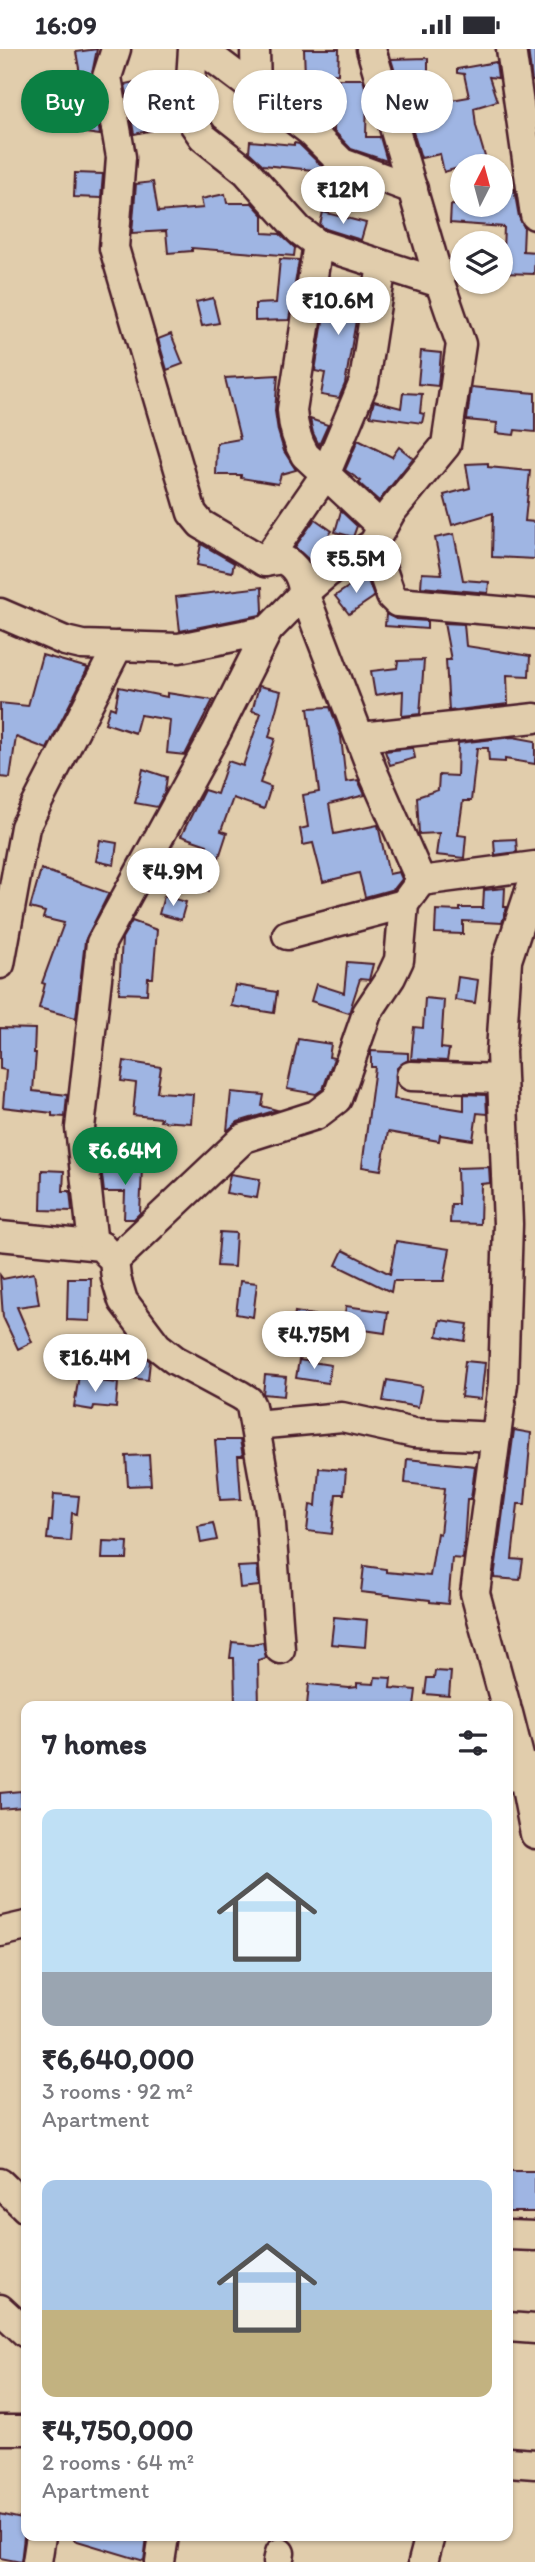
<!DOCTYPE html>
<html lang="en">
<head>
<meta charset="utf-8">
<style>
  body { margin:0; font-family:Itim,sans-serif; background:#f2f2f3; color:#2b2b33; height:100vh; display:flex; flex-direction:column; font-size:26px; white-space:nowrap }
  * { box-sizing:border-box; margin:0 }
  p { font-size:23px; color:#7c7c81 }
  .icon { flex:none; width:38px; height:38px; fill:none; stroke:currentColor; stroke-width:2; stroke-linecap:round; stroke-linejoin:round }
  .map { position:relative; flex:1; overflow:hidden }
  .details { position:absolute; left:21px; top:1652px; width:492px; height:840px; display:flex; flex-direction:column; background:#fff; border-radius:14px; box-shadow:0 2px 5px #0004 }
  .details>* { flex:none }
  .top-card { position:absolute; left:21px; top:21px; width:494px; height:63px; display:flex; gap:14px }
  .needle { width:46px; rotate:6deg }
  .fabs { position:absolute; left:450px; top:105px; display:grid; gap:14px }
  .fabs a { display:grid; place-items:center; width:63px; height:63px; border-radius:50%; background:#fff; box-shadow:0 2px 5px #0004; font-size:35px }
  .price { position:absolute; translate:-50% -60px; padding:0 16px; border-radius:24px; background:#fff; color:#222; font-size:23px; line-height:46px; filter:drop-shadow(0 2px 4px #0008) }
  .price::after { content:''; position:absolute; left:50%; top:42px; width:21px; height:16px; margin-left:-10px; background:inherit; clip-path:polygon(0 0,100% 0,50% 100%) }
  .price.current { background:#0b8043; color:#fff }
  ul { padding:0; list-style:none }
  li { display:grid; align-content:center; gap:14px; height:371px; padding:0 21px }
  li span { display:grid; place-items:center; height:217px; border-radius:14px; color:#555 }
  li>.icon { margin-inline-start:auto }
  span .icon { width:126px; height:126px; fill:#fffc; stroke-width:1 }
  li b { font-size:30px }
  h2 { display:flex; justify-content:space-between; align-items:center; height:84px; padding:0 21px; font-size:30px }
  .tag { padding:0 24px; border-radius:32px; background:#fff; box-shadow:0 2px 5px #0004; font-size:24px; line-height:63px }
  .tag.current { background:#0b8043; color:#fff }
  .status { display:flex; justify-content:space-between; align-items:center; height:49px; padding:0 35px; background:#fff; direction:ltr }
  .status svg { height:19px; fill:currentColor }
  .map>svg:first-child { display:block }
</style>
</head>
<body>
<div class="status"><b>16:09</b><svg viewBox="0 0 49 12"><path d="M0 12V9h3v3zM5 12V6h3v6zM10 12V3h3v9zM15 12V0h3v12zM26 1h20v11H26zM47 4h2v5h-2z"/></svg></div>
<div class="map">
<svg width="535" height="2513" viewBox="0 0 535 2513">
  <rect width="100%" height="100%" fill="#e1cdac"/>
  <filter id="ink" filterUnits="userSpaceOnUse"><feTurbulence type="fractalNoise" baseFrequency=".0143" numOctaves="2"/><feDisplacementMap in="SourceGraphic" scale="14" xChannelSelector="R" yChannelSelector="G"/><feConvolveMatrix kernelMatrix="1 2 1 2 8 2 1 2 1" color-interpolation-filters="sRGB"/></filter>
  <g filter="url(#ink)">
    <g fill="#9fb5e3" stroke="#4a1f2b" stroke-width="2">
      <path d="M97,0L91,30L100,86L78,83L82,53H69L70,30H81L76,3Z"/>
      <path d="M304,0H339L338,25L305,27Z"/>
      <path d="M528,0H535V32H532Z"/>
      <path d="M428,9V55L469,48L464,25L457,24V20L496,13L498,29L489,28L497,52L474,59L476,77L486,111L444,123L440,105L421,109L391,10Z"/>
      <path d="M335,30H363L367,45L366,88H380L387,112L351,100L334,82Z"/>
      <path d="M140,32L141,36L174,35V53H148L154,81L134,85L125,35Z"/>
      <path d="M250,92L294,96V94L299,95L331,126L329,155L310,153L313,121L263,116L249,103Z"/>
      <path d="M75,124L103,125L101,149L74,148Z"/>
      <path d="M153,133L158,163L203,159L201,150L225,145L227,154H252L263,166V184L280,185L295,199L294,207L192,199V202L168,204L166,182L132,184L136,135Z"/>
      <path d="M500,140H514L519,168L524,178L523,202L535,203L534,225L502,224L504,178L450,174L451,156L497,158V156H500Z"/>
      <path d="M323,163L366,174L361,191L326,180L320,176Z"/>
      <path d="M280,210L299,211L289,271L255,272V255L276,254Z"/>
      <path d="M329,234L362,237L345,335L339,349L321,346L325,324L315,322Z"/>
      <path d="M213,249L219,274L202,277L196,253Z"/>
      <path d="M171,285L183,315L167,321L158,290Z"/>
      <path d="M421,302L441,304L438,337L418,335Z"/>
      <path d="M278,326L275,362L278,382L284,402L296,421L281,425L278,435L241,429V426H216L217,394L240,390L225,329Z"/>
      <path d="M471,338L535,344V383L515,381L514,386L496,384L497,374L467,371Z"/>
      <path d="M403,344L422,345L420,364L424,365L422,374L370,367L374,352L401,359Z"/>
      <path d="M310,370L328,376L319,396L313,384Z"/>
      <path d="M358,391L392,408L399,398L413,409L379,452L359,434L361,432L345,421Z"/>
      <path d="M488,414V418L530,422L525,472L535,473V510L492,508L493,464L452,476L444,446L470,439L466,415Z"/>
      <path d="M341,462L357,477L353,488L335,483Z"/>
      <path d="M315,470L332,482L309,511L295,498Z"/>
      <path d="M454,485L463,531L489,533L488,544L421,538L422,524L442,525L435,489Z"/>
      <path d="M201,495L234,514L232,523L197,516Z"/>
      <path d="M366,526L374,548L349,565L335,547Z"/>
      <path d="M262,538L263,562L260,566L180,582L176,548Z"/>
      <path d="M386,565L396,570L427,572V580L385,577Z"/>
      <path d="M444,574L464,575L466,597L530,607L529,627L507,626L508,655L449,662L446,611H451Z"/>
      <path d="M42,606L88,619L47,700L16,688L10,729L0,728V654L28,657Z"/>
      <path d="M424,611L420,665L402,667L403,642L375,646L371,622L397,619L398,612Z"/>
      <path d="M259,637L281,642L269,688L275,690L260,734L271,738L264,760L233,749L221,782L227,784L208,842L195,838L207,796L181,787L204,741L217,745L228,712L243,717L261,664L252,662Z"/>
      <path d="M119,638L167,648V644L213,651L185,706L167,704L170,671L140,666L135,684L105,674L110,658L115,660Z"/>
      <path d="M330,658L341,688L346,733L358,731L365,746L329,755L334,785L378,776L389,825L399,823L402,830L394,840L365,848L359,824L323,833L313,794L303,796L300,780L308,778L303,746L319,743L308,659Z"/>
      <path d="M513,688L535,692V715L505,710V713L489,712L488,699H477L471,752H463L458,786L466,787L464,809L436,806L439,784L419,785L417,748L438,741L439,726L457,727L458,694Z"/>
      <path d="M413,699L415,709L390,716L385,702Z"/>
      <path d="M143,720L167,728L165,743L157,758L135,754Z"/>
      <path d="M516,790L517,803L495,806L494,791Z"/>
      <path d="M100,791L117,794L114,816L96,812Z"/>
      <path d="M41,820L109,844L85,892L76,969L39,959L45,935L42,934L64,874L43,869L45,863L30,859Z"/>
      <path d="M505,839L504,858H507L502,874L463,872V885L435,884L436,861L460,862V859H483L484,841Z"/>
      <path d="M164,847L186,853L181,871L159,865Z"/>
      <path d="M132,872L157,881L153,929H148L147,945L119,944L122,889Z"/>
      <path d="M347,913L373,915L369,931L360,930L349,964L311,952L316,935L344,944Z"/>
      <path d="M458,928L478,931L475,954L455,951Z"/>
      <path d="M235,936L277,943L274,964L231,957Z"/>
      <path d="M425,949L444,951L441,999L449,1000L447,1012L411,1010L414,978L423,979Z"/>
      <path d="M0,979L35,980L34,1004H36L33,1042L67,1046L65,1068L52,1067V1064L3,1058L6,1021L0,1020Z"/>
      <path d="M298,990L331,995L329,1008L334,1009L323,1040L316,1045L287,1040Z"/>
      <path d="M371,1002L408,1004V1011L397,1019L394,1050L464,1061V1045L486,1046L487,1065L477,1064L473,1091L440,1086L439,1092L388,1083L381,1121L362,1118L375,1018H371Z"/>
      <path d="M124,1012L161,1018L157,1043L193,1045L191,1074L160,1072L161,1069L133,1066L136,1034L121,1032Z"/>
      <path d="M231,1043L264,1046L262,1057L277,1061L238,1073L227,1082Z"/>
      <path d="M101,1118L142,1119L140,1164L134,1170H124L125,1143H104Z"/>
      <path d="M489,1118L490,1134L481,1135L480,1175L450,1174L451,1155H458L457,1119Z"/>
      <path d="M42,1121L64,1122L63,1142H70L72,1162L41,1161Z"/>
      <path d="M230,1125L260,1130L257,1149L226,1144Z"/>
      <path d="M220,1183L236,1184L234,1218L217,1217Z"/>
      <path d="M396,1192L450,1200L444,1232H393L391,1243L336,1216L343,1201L390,1225Z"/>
      <path d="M34,1224L39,1255L17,1258L32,1293L18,1300L3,1268L0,1226L3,1230Z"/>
      <path d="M68,1229H91L90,1272L67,1271Z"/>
      <path d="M240,1232L257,1234L253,1268L236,1265Z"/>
      <path d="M346,1257L388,1263L385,1284L343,1278Z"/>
      <path d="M295,1263L314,1266L309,1295L290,1292Z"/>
      <path d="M440,1271L468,1275L465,1292L437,1287Z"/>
      <path d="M131,1305L143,1306L150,1312L148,1331L129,1329Z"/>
      <path d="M299,1311L331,1316L328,1334L296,1329Z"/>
      <path d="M465,1312L485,1314L481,1350L461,1348Z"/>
      <path d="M79,1326L97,1329V1332L118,1334L116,1359L94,1357L93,1361L74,1358Z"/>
      <path d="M265,1326L286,1328L284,1347L263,1345Z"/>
      <path d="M387,1331L422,1337L418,1358L383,1352Z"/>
      <path d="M514,1381L531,1384L525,1455H518L512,1510L523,1511L520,1531L494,1529Z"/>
      <path d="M215,1391H240L243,1407H238L241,1450L220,1451Z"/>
      <path d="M149,1406L151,1436L128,1437L126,1407Z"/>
      <path d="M407,1410L475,1417L471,1450H467L463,1510L452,1509L448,1555L430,1553V1551L361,1543L364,1517L386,1520V1523L430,1527L437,1484L440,1485L445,1439L405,1434Z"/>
      <path d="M319,1419L346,1421L344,1445H336L332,1485L307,1482L310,1456L316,1457Z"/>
      <path d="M54,1445L79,1447L77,1465L72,1464L70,1492L47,1490L49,1472H52Z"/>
      <path d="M213,1474L217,1491L201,1494L198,1477Z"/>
      <path d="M103,1492L128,1493L127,1510H102Z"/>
      <path d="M257,1517L259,1537L240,1539L238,1518Z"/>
      <path d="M334,1568L367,1571L365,1598L331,1595Z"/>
      <path d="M232,1593L252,1595L263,1593L266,1609L258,1611L259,1657H235L234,1609H230Z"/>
      <path d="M435,1622L451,1623L449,1647L425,1645L427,1629H434Z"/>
      <path d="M375,1628L391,1629L390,1639L416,1641L414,1657H307L309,1635L349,1639L357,1638V1634L374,1635Z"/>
      <path d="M21,1742L22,1758L0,1760V1744Z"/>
      <path d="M509,2122H535V2163H508Z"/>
      <path d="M0,2465L26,2471L21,2513L0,2509Z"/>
      <path d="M74,2487H147L144,2512L74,2491Z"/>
    </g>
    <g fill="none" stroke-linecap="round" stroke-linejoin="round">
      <defs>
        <g id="minor">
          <path d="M116,0L107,28L121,108L114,199L192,464L201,475L265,513L282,510C297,517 301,528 304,544L372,721L421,832L535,817"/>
          <path d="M193,0L190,46L194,75L203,88L246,122L299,181L318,195L440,234"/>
          <path d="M201,0L310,82L342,114L413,140"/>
          <path d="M255,0L256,42"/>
          <path d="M511,0L535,166"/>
          <path d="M318,195L292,361C293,378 296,391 305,406L382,478"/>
          <path d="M373,495L391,547L397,553L535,565"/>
          <path d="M265,513L325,426L364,333L382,216"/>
          <path d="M0,564L65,592L82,596L179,599L268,581L304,544L327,524L373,495L391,463L446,396L461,295L440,234L371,0"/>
          <path d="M361,688L535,669"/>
          <path d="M287,886L404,855"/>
          <path d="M0,915L25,778L118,597"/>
          <path d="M411,1027L501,1030"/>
          <path d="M0,1187L101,1197L108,1205"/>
          <path d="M93,1196L80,1079L101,894L216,684L268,581"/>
          <path d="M255,1376L342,1368L414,1384L496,1388"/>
          <path d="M280,1600L270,1462L251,1357L248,1351L240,1346L175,1311L157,1297L123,1252L116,1229L114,1212L244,1089L316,1066L337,1050L367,964L391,928L399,911L404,855L421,832"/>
          <path d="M506,1657L475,1544L503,1335L508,1175L501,1003L507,911L535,827"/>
          <path d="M508,1664L523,1723L508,1728"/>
          <path d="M535,1719L523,1723L535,1785"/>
          <path d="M0,1883L26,1877"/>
          <path d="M0,2134L26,2159"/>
          <path d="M508,2186L535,2187"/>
          <path d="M0,2260L26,2284"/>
          <path d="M508,2278L535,2280"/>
          <path d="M0,2381H26"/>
          <path d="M508,2413L535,2415"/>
          <path d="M37,2513L41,2487"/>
          <path d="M160,2513L164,2487"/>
          <path d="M278,2513L280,2504"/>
          <path d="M423,2513L430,2487"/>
        </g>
      </defs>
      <use href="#minor" stroke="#4a1f2b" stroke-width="33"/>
      <use href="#minor" stroke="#e1cdac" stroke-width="28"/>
    </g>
  </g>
</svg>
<div class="fabs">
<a><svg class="needle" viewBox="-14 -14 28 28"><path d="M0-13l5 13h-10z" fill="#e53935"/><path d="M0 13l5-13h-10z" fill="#7c7c81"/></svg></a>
<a><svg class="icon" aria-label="layers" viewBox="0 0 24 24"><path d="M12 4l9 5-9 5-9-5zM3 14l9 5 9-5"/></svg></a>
</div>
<b class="price" style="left:343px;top:177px">₹12M</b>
<b class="price" style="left:338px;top:288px">₹10.6M</b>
<b class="price" style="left:356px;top:546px">₹5.5M</b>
<b class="price" style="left:173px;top:859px">₹4.9M</b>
<b class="price current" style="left:125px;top:1138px">₹6.64M</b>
<b class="price" style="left:314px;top:1322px">₹4.75M</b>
<b class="price" style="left:95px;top:1345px">₹16.4M</b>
<div class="top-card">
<a class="tag current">Buy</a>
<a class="tag">Rent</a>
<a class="tag">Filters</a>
<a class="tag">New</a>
</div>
<section class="details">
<h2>7 homes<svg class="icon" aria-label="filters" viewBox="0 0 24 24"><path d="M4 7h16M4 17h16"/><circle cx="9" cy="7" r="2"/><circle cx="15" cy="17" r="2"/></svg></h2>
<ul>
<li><span style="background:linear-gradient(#bfe0f5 75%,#9aa5b1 0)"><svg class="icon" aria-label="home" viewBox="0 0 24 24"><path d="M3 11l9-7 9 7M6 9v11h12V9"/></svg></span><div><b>₹6,640,000</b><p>3 rooms · 92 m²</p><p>Apartment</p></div></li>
<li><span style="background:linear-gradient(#a9c7e8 60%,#c2b280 0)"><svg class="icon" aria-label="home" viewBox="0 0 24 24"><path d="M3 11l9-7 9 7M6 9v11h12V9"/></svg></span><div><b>₹4,750,000</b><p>2 rooms · 64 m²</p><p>Apartment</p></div></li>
</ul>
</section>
</div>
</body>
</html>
